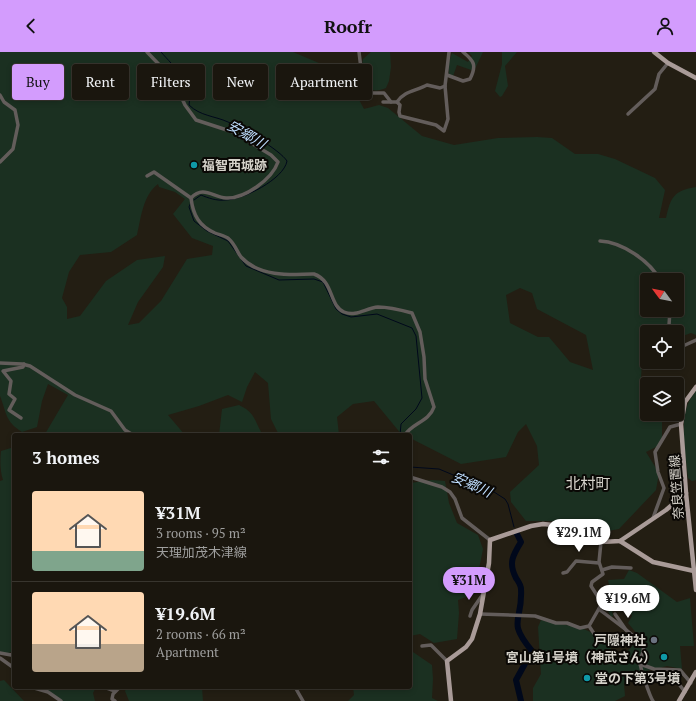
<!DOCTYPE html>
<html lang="en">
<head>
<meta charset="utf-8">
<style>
  body { margin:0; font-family:"PT Serif","Noto Sans JP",serif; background:#231f17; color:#f1f3f6; height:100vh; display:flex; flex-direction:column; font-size:15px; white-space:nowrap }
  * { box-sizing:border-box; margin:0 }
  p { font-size:13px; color:#9f9f9e }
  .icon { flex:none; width:22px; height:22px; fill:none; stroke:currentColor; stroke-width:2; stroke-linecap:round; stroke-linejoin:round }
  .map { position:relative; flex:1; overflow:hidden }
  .details { position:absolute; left:12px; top:381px; width:400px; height:256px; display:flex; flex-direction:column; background:#1a160e; border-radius:4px; box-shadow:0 2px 6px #0003,0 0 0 1px #38352e }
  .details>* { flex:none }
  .banner { position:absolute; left:12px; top:12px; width:400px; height:36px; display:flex; gap:8px }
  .needle { width:26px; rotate:302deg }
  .controls { position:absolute; left:640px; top:221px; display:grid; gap:8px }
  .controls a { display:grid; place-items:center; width:44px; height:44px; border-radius:4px; background:#1a160e; box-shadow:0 2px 6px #0003,0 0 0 1px #38352e; font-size:20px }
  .price { position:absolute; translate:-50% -34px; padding:0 9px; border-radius:14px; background:#fff; color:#222; font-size:13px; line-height:26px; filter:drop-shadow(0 1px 2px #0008) }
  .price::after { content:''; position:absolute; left:50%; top:24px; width:12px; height:9px; margin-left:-6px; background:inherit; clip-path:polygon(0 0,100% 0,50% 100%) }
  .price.selected { background:#d39cfd; color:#111 }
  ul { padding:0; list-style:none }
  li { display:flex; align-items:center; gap:12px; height:100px; padding:0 20px }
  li+li { border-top:1px solid #38352e }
  li span { display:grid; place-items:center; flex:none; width:112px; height:80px; border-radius:4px; color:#555 }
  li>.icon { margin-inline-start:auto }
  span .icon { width:48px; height:48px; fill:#fffc; stroke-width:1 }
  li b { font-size:17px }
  h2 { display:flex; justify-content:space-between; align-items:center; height:48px; padding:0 20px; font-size:17px }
  .pill { padding:0 14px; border-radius:4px; background:#1a160e; box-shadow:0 2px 6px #0003,0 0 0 1px #38352e; font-size:14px; line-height:36px }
  .pill.selected { background:#d39cfd; color:#111 }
  header { display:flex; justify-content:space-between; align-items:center; height:52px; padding:0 20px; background:#d39cfd; color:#111; font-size:18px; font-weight:700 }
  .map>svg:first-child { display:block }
</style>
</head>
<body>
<header><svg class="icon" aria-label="back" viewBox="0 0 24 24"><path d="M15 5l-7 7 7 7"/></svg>Roofr<svg class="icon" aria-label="person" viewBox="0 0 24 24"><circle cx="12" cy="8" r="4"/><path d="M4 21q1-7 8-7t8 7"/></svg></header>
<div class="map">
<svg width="696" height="649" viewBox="0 0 696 649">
  <rect width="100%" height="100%" fill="#231e13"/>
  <g fill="#1b3021" fill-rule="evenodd">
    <path d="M0,0H293L326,14L336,26L355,40L364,57L379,53L388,56L422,84L454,93L498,86L537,85L552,86L575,102H598L615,107L655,126L665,138L659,166H666C671,145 673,139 696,135V283L691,281L677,286V280H647V304L642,309L641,327L652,332H647V362H662V392L646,400L659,421L656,438L619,477L591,482L553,469H526L511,450L510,440L539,413L537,394L526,372L518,380L506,405L461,412L410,386V383H402L374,349L353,352L337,365L339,383H279L271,367L268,331L255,320L247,335L242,350L228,343L199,354L168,363L185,383H42L45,382L68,343L48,332L42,349L37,375L22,380C5,369 7,362 0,344ZM158,132L159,135L175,140L185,147L173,162L192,186L213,194L212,203L187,207L161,249L139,271L128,273L138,250L163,215L165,204L137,208L106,229L80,264L67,267V255L62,246L69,220L80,203L111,200L137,183C141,166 143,143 158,132ZM647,228H677V258H647ZM520,236L532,241L537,257L586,283L593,318L570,310L549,285H538L510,271L506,243Z"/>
    <path d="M371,0H390L391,15L389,29L386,36C379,39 373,40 367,35C366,25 360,18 363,7Z"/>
    <path d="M468,0H483L474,19L457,13L453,24L449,23L448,13L452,1L468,10L472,4Z"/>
    <path d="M502,0H517L505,14L508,34L502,44L500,45L495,39L502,12Z"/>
    <path d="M696,339V428L692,429L688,426C686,400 676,360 696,339Z"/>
    <path d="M239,353C256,361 254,369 263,383H219L222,357Z"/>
    <path d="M14,395V599L5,602L0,601V429L3,428C0,419 0,408 1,399Z"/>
    <path d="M432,428L445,429L449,451L457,471L478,483L483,497L474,542L458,548L459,561L457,587L434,591L420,582L410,584V431Z"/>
    <path d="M629,518L637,521L677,550L690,546L694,594H680L682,617L667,614L634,622L624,632L625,644L615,649H533V636L541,622L538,575L541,568C556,573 571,572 586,578C594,581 598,587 608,590C615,613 633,599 638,583L628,571L632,564L626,553L624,540L620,537C613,542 611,556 613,564L611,565L606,555L611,542L608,528L624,527Z"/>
    <path d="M410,598L432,613L433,627L432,646L438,649H348L354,643L353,635H410Z"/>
    <path d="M4,628L24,649H0V629Z"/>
    <path d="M36,635H96L93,641L95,649H63Z"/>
    <path d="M127,635H202L203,649H129L125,639Z"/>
  </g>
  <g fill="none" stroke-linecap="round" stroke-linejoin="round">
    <g stroke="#00081b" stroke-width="1">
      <path d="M161,0C174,15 193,31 189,53C200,64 215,64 228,70C241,75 280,98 287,109C284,127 243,148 225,148C217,149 208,146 201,143L194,148"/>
      <path d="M191,150L189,155L194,169L207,179L228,189L246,214L279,228L314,227L323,230L336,257L342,262L351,265L377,262L412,276L416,284L422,346L416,357L401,372L400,383"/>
      <path d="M410,415L439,417L494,440L505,447L508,452L514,475"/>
    </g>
    <path stroke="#00081b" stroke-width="6" d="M517,482L521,490C513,503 508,511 516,526C518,529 521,533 521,537C523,570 506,568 532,599L516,628L521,649"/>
    <g stroke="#635d5b" stroke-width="3.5">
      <path d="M147,0L173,27L185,53L196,68L233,80L271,103L278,110C272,127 245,147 226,146C213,145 203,133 191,146C193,163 199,174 215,181C220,183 226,184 229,187C235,192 237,200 241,205C259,225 291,223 314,222C334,229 329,254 344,260C356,265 366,256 378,255C389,255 401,258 412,261L420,280L424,305L425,327L434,355C429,370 412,371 405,383"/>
      <path d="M359,0L362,25L369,41H384L391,50H397C404,39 416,39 427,33L440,36L445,34"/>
      <path d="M447,23L463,29L470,27C477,13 474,9 463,0"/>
      <path d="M0,43L4,50L15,58L18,73L13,97L0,110"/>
      <path d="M383,50H391"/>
      <path d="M397,50L400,53L399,60L400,64L436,73L444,79L448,67L445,34L449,0"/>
      <path d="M628,62L655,37L659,22L668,11"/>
      <path d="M147,124L154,120L191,146"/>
      <path d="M600,189C622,190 650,209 660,228"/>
      <path d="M670,258L669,273L672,280"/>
      <path d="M677,291L678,293L683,294L696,288"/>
      <path d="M0,311L22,312L30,314L75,343L111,359L125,378L133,383"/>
      <path d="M21,366L9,358L15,347L9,342L11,329L3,319L23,315L24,312"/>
      <path d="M410,425L442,435L450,440L455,447L462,466L490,488"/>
      <path d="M653,466L664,436L658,420L655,400L670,375L681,372"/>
      <path d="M602,518L612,515L631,516"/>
      <path d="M563,521L567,520L576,509L599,511"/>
      <path d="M599,557C607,564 641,587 643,594C645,600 641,603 640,609C639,613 650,645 653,649"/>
      <path d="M480,562L535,564L556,571H567L580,576L589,574L601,553L600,548L591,534L592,530L603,522L599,510L601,490"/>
      <path d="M615,562L626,578"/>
      <path d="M470,564L472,558L483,542"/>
      <path d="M589,574L595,583L611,587"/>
      <path d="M422,594L431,593L447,609"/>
      <path d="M0,601L11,603L14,601"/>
      <path d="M0,606L14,616"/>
      <path d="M640,612L654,617L680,618L691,631"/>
      <path d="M675,627L685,640"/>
      <path d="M31,635L48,640L61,649"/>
      <path d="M104,635L115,639"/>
      <path d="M295,635L303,649"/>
      <path d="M115,649L112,647L113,642L120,635"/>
    </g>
    <g stroke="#a99b98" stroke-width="4.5">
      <path d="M654,0L668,11L696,26"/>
      <path d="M696,335L685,350L681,372L686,441L696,538"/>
      <path d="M620,489L653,510L694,519"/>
      <path d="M451,649L447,609L466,595L472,587L480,562L489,511L490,488L531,474L543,472L562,474L601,490L620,489L666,458L686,441"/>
      <path d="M679,649L696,620"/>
    </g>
  </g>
  <g fill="#0f9aa8" stroke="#0a0805" stroke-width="1.5">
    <circle cx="194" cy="113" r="4"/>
    <circle cx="664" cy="605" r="4"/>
    <circle cx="587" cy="626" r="4"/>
  </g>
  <circle fill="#6b7280" stroke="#0a0805" stroke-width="1.5" cx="654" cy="588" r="4"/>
  <g text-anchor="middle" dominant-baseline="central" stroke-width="4" stroke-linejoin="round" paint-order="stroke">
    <g font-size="13" font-weight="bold" fill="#d5d2ca" stroke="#0a0805" text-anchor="start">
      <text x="202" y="113">福智西城跡</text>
      <text x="646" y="588" text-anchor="end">戸隠神社</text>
      <text x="656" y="605" text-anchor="end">宮山第1号墳（神武さん）</text>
      <text x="595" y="626">堂の下第3号墳</text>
    </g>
    <g font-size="13" fill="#d5d2ca" stroke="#0a0805">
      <text transform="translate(676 435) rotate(-94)">奈良笠置線</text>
    </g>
    <g font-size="14" font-style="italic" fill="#bfdeff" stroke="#0a0805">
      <text transform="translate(247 82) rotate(30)">安郷川</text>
      <text transform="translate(472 432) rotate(24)">安郷川</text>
    </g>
    <g font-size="15" fill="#d5d2ca" stroke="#0a0805">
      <text x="588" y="431">北村町</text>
    </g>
  </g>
</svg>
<div class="controls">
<a><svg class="needle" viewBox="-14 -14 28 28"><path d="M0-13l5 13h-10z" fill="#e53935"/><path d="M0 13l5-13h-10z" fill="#9f9f9e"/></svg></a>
<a><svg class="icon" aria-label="locate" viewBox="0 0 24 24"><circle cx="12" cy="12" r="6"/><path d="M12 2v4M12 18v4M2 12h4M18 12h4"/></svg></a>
<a><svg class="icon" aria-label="layers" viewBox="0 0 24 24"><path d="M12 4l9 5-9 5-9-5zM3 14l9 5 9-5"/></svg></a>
</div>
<b class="price" style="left:579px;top:501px">¥29.1M</b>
<b class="price selected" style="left:469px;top:549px">¥31M</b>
<b class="price" style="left:628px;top:567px">¥19.6M</b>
<div class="banner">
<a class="pill selected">Buy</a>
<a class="pill">Rent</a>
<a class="pill">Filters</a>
<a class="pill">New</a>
<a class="pill">Apartment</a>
</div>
<section class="details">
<h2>3 homes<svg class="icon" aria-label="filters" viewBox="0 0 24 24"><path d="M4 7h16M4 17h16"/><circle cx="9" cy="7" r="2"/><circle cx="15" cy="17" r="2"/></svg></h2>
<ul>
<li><span style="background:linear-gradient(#ffd9b3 75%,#7fa58c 0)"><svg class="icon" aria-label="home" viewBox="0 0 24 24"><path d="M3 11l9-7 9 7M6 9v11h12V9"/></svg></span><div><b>¥31M</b><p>3 rooms · 95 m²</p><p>天理加茂木津線</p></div></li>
<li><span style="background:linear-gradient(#ffd9b3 65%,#b9a48a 0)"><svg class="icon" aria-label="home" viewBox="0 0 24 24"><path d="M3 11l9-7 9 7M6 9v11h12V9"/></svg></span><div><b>¥19.6M</b><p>2 rooms · 66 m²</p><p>Apartment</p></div></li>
</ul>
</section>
</div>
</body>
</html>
